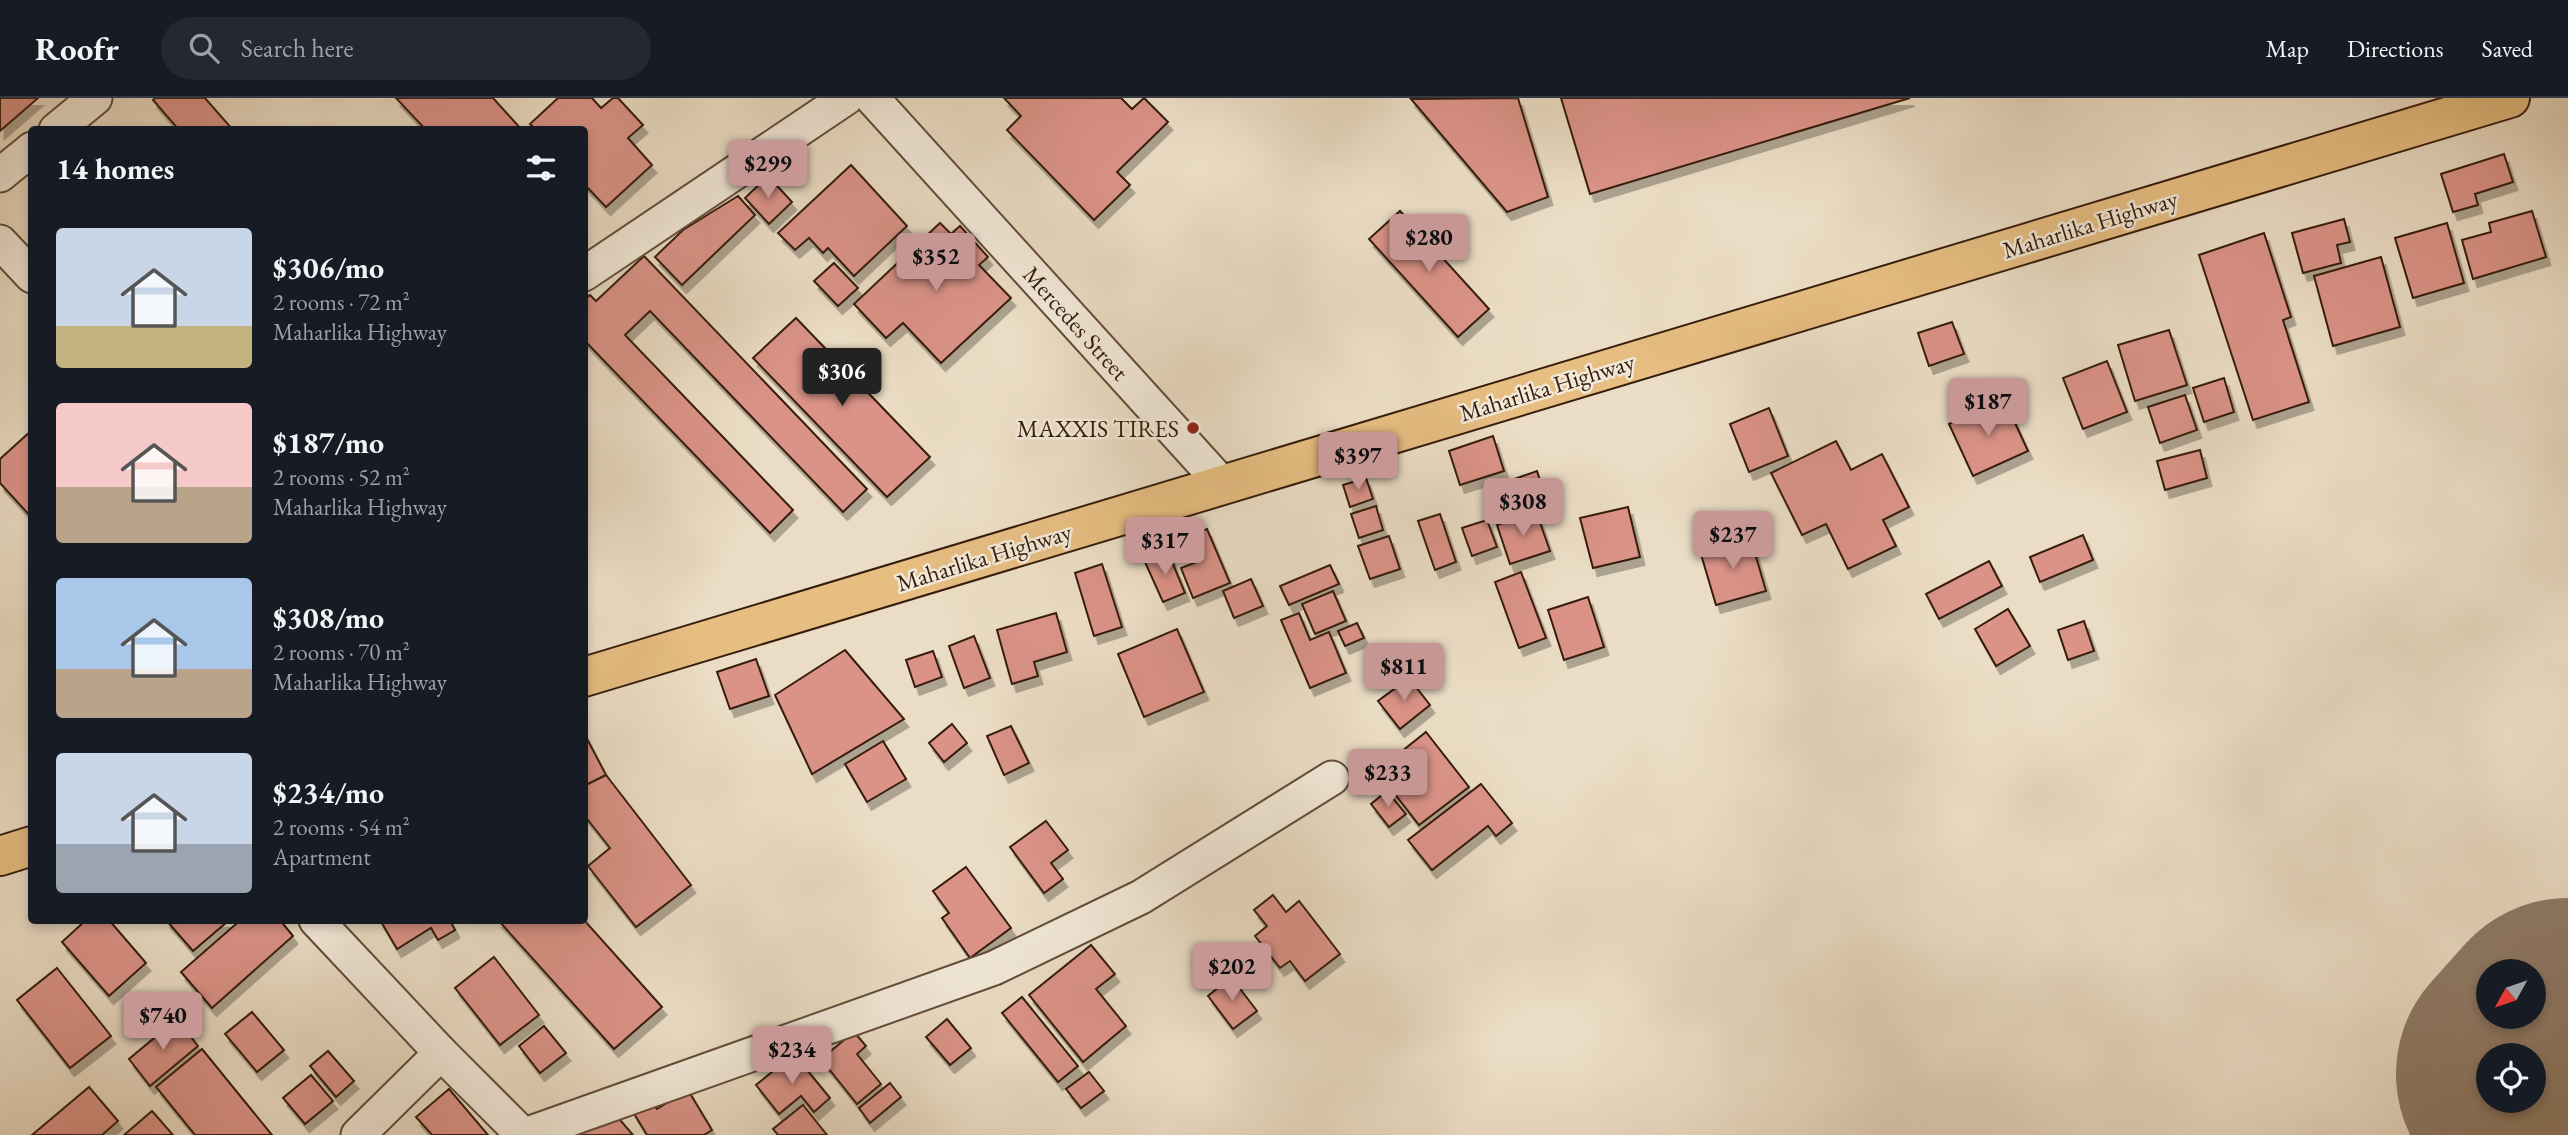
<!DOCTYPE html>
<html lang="en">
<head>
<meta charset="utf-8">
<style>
  body { margin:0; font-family:"EB Garamond",serif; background:#242831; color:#f1f3f6; height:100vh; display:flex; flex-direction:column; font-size:26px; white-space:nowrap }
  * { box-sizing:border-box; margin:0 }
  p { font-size:23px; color:#9ea1a6 }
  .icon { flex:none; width:38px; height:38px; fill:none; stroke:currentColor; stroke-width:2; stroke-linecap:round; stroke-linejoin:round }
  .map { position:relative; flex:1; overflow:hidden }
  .panel { position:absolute; left:28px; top:28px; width:560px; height:798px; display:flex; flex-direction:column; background:#171b24; border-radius:7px; box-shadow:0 4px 10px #0003 }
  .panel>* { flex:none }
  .needle { width:46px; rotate:230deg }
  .controls { position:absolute; left:2476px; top:861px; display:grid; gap:14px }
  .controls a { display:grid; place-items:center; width:70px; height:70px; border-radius:50%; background:#171b24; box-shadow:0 4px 10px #0003; font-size:35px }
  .price { position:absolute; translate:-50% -60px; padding:0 16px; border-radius:7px; background:#c59692; color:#111; font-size:23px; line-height:46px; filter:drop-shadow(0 2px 4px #0008) }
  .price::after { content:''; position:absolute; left:50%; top:42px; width:21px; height:16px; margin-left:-10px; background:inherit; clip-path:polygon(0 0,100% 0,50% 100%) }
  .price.active { background:#222; color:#fff }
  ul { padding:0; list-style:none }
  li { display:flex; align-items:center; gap:21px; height:175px; padding:0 28px }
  li span { display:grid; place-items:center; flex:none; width:196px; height:140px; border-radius:7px; color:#555 }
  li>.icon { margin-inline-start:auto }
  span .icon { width:84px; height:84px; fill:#fffc; stroke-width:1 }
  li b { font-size:30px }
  h2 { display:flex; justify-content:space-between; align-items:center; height:84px; padding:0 28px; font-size:30px }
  header { display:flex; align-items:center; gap:42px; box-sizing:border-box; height:98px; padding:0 35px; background:#171b24; border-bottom:2px solid #363941 }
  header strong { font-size:33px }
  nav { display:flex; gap:38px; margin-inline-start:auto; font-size:24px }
  .search { width:490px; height:63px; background:#242831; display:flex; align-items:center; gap:18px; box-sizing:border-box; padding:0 24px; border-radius:38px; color:#9ea1a6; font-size:26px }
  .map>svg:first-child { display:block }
</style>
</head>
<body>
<header>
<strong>Roofr</strong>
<div class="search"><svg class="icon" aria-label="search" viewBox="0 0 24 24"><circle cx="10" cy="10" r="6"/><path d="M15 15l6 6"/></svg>Search here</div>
<nav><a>Map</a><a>Directions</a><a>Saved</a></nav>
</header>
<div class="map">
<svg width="2568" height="1037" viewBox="0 0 2568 1037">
  <defs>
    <filter id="shadow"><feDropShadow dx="4.5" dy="8" stdDeviation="0" flood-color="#0004"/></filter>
  </defs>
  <rect width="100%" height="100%" fill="#ebddc5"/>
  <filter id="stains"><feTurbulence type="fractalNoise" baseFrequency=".00286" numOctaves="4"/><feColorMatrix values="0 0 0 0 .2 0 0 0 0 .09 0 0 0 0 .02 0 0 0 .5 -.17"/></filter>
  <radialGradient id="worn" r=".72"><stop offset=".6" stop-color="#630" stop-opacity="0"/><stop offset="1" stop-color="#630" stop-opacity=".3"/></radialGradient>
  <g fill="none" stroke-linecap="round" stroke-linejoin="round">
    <path stroke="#907c68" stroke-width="276" d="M2534,976L2568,938"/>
  </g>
  <g fill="#db9388" stroke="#351c0b" stroke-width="2" filter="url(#shadow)">
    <path d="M0,0H38L0,33Z"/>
    <path d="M155,0H205L233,32H179L153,2Z"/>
    <path d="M396,0H493L522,32H426Z"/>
    <path d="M558,0H592L601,10L613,0H618L643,27L628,40L652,67L606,109L584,86V32H536L530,26Z"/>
    <path d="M1004,0H1121L1132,11L1144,0L1168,24L1117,74L1130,87L1094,122L1007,32L1021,18Z"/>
    <path d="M1518,0L1548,99L1507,114L1411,1Z"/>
    <path d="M1561,0H1910L1590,96Z"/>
    <path d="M2504,56L2513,84L2475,96L2478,107L2453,114L2441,76Z"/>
    <path d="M851,67L907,128L854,178L828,150L823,155L809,140L795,152L778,135Z"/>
    <path d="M768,78L792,104L769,126L745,100Z"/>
    <path d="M738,98L755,117L682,187L655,159L683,132Z"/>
    <path d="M1400,113L1489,211L1458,239L1369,141Z"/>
    <path d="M2532,113L2546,159L2473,181L2462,142L2491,134L2489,125Z"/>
    <path d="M2344,121L2350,144L2337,147L2341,165L2303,175L2292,135Z"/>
    <path d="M940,125L951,136L960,128L988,159L979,167L1011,200L941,265L903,225L886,240L854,206Z"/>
    <path d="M2447,125L2464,185L2413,200L2395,140Z"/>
    <path d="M2264,135L2291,219L2283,222L2309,304L2253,322L2199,157Z"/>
    <path d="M644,158L867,391L843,414L650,213L625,237L793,412L770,435L584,242V202L590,197L596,203Z"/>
    <path d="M2381,159L2400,229L2333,248L2314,178Z"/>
    <path d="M834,165L858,190L838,208L814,183Z"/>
    <path d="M796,220L930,359L887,399L753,260Z"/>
    <path d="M1952,224L1964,256L1929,268L1918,235Z"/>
    <path d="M2169,232L2187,287L2135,303L2118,247Z"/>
    <path d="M2107,263L2127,314L2083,331L2063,280Z"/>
    <path d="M2224,280L2234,314L2204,324L2193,290Z"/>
    <path d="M2185,297L2197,332L2160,345L2148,309Z"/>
    <path d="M2004,301L2028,353L1973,378L1949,326Z"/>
    <path d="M1769,310L1788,358L1749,374L1730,326Z"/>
    <path d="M32,332V420L0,385V361Z"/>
    <path d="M1493,338L1504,373L1460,387L1449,353Z"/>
    <path d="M1836,343L1851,372L1882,356L1909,409L1883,422L1896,448L1848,471L1826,426L1802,437L1771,375Z"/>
    <path d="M2200,352L2207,380L2165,392L2157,363Z"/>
    <path d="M1537,373L1546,401L1515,412L1506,384Z"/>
    <path d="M1366,380L1373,401L1350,409L1343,387Z"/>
    <path d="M1376,408L1383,432L1359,440L1351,416Z"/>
    <path d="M1628,409L1640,459L1593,470L1580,420Z"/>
    <path d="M1536,413L1550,453L1510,466L1497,427Z"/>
    <path d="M1440,416L1456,464L1435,472L1418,423Z"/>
    <path d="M1487,422L1497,449L1472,458L1462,430Z"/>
    <path d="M1207,431L1230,485L1193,500L1181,470L1202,462L1192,437Z"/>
    <path d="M2083,437L2093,462L2040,484L2030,459Z"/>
    <path d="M1389,438L1400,471L1370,481L1358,448Z"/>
    <path d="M1750,438L1766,493L1716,507L1700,453Z"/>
    <path d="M1168,454L1185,495L1163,504L1145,464Z"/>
    <path d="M1989,463L2002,488L1939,521L1926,496Z"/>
    <path d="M1102,466L1122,529L1094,538L1075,475Z"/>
    <path d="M1330,467L1339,486L1289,507L1280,488Z"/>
    <path d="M1521,474L1546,540L1519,550L1495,484Z"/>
    <path d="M1251,481L1263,508L1234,520L1223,493Z"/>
    <path d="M1333,493L1346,523L1315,536L1302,506Z"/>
    <path d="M1588,499L1604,549L1564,562L1548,512Z"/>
    <path d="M2008,511L2030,548L1996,568L1975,531Z"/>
    <path d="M1056,515L1067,554L1034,564L1038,578L1012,586L997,532Z"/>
    <path d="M1299,515L1310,542L1329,534L1346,575L1310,590L1281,522Z"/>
    <path d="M2084,523L2094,553L2068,562L2058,532Z"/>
    <path d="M1357,525L1364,540L1345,548L1338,533Z"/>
    <path d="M1177,531L1204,594L1144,619L1118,556Z"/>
    <path d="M974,538L990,580L964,590L949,548Z"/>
    <path d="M845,552L904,621L812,676L775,597Z"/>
    <path d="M933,553L942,579L915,589L906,562Z"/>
    <path d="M756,561L769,598L730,611L717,574Z"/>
    <path d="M1409,580L1430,607L1400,631L1378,603Z"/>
    <path d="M952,626L967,645L944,664L929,645Z"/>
    <path d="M1011,628L1029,665L1004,677L987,638Z"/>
    <path d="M1426,634L1469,689L1419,727L1377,673Z"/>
    <path d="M584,635L606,677L584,688Z"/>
    <path d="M883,643L906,681L867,704L845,666Z"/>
    <path d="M606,677L691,787L636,829L588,768L610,750L584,717V688Z"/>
    <path d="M1481,686L1512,725L1496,738L1488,728L1432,772L1408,742Z"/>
    <path d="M1387,693L1406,716L1389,729L1371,706Z"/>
    <path d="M1046,723L1068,752L1051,765L1063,781L1044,795L1010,749Z"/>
    <path d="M966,769L1011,830L970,860L942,820L949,815L933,793Z"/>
    <path d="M1273,797L1286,814L1299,803L1340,856L1305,883L1290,863L1280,870L1255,838L1267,828L1254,812Z"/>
    <path d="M86,822H109L146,865L109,898L62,844Z"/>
    <path d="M166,822H226L227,824L193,853Z"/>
    <path d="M232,822H280L293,838L212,910L181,874L236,826Z"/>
    <path d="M380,822H450L455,832L438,842L431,830L397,851Z"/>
    <path d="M498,822H584L662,909L614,951Z"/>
    <path d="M1091,847L1115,876L1096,891L1126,928L1083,964L1029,897Z"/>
    <path d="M494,859L539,917L500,947L455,890Z"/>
    <path d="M57,870L111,938L70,970L17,902Z"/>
    <path d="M1231,879L1257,913L1233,931L1208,898Z"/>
    <path d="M1022,899L1078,968L1058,984L1002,915Z"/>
    <path d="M252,914L284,952L257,974L225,936Z"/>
    <path d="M177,921L198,948L150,988L129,961Z"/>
    <path d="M947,921L971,950L950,967L926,939Z"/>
    <path d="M544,928L566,955L540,975L519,948Z"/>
    <path d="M854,934L866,948L857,956L881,986L857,1006L821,961Z"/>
    <path d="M202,951L272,1037H195L156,989Z"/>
    <path d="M328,953L354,983L336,999L310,968Z"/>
    <path d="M794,956L830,1000L814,1014L801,998L779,1016L756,987Z"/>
    <path d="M1089,974L1104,993L1081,1010L1066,991Z"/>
    <path d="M311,977L333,1003L305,1026L283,1000Z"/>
    <path d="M890,985L901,999L870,1025L859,1010Z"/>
    <path d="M89,989L118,1023L102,1037H32Z"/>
    <path d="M449,991L488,1037H432L416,1019Z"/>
    <path d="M688,992L712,1032L704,1037H647L633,1014L651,1003L657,1011Z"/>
    <path d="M803,1007L827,1037H778L773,1031Z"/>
    <path d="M609,1009L633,1037H578L577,1036Z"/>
    <path d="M152,1013L173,1037H124Z"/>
  </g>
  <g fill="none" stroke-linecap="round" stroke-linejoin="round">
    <defs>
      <g id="street">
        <path d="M872,0L1223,387"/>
        <path d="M56,32L95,0"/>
        <path d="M0,77L32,51"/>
        <path d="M0,144L32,178"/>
        <path d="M584,176L846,0"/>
        <path d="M316,822L441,955L523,1037"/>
        <path d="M358,1037L441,955"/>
        <path d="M525,1037L994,870L1141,799L1332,680"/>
      </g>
      <g id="highway">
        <path d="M584,579L2510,0"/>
        <path d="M0,758L32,748"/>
      </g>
    </defs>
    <use href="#street" stroke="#624c3a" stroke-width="37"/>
    <use href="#highway" stroke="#351c0b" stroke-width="42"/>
    <use href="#street" stroke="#f2e9d9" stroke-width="33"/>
    <use href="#highway" stroke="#e6be82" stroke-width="38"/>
  </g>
  <circle fill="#8f2418" stroke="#f2e9d9" stroke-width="2.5" cx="1193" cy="330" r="7"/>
  <g text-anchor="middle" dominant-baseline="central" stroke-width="5" stroke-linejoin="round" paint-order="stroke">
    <g font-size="24" fill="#351c0b" stroke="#f2e9d9">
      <text transform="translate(2090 126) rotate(-17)">Maharlika Highway</text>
      <text transform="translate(1076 225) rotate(48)">Mercedes Street</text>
      <text transform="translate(1547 289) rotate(-17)">Maharlika Highway</text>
      <text transform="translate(984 459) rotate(-17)">Maharlika Highway</text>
    </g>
    <g font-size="24" fill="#351c0b" stroke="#f2e9d9" text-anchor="end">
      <text x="1179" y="330">MAXXIS TIRES</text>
    </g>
  </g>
  <rect width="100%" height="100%" filter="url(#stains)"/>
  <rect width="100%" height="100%" fill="url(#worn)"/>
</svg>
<div class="controls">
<a><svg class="needle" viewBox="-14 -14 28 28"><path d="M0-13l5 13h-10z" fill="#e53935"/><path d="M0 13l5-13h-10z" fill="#9ea1a6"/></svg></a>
<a><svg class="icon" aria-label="locate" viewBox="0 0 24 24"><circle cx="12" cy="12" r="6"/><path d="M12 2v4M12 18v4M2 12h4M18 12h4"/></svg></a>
</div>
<b class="price" style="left:768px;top:102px">$299</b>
<b class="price" style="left:1429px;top:176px">$280</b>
<b class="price" style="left:936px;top:195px">$352</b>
<b class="price active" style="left:842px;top:310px">$306</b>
<b class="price" style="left:1988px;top:340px">$187</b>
<b class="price" style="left:1358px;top:394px">$397</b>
<b class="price" style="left:1523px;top:440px">$308</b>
<b class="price" style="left:1733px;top:473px">$237</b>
<b class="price" style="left:1165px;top:479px">$317</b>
<b class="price" style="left:1404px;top:605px">$811</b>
<b class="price" style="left:1388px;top:711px">$233</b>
<b class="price" style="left:1232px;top:905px">$202</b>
<b class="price" style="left:163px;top:954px">$740</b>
<b class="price" style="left:792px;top:988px">$234</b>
<section class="panel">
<h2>14 homes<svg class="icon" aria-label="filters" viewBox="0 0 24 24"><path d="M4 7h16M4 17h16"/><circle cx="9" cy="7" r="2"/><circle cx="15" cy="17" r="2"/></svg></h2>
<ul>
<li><span style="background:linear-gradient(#c9d6e8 70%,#c2b280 0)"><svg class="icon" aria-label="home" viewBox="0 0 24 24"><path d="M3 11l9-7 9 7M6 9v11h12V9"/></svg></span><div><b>$306/mo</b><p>2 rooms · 72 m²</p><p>Maharlika Highway</p></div></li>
<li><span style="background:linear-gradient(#f6c9c9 60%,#b9a48a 0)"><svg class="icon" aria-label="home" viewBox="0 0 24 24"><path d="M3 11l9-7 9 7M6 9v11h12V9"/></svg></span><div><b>$187/mo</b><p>2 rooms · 52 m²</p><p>Maharlika Highway</p></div></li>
<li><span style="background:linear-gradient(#a9c7e8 65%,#b9a48a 0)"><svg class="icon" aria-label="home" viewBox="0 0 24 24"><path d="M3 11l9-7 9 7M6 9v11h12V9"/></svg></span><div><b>$308/mo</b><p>2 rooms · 70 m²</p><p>Maharlika Highway</p></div></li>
<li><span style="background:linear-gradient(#c9d6e8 65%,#9aa5b1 0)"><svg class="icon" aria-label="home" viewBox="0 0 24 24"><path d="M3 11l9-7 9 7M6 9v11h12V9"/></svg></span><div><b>$234/mo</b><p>2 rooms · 54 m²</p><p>Apartment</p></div></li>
</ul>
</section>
</div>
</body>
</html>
